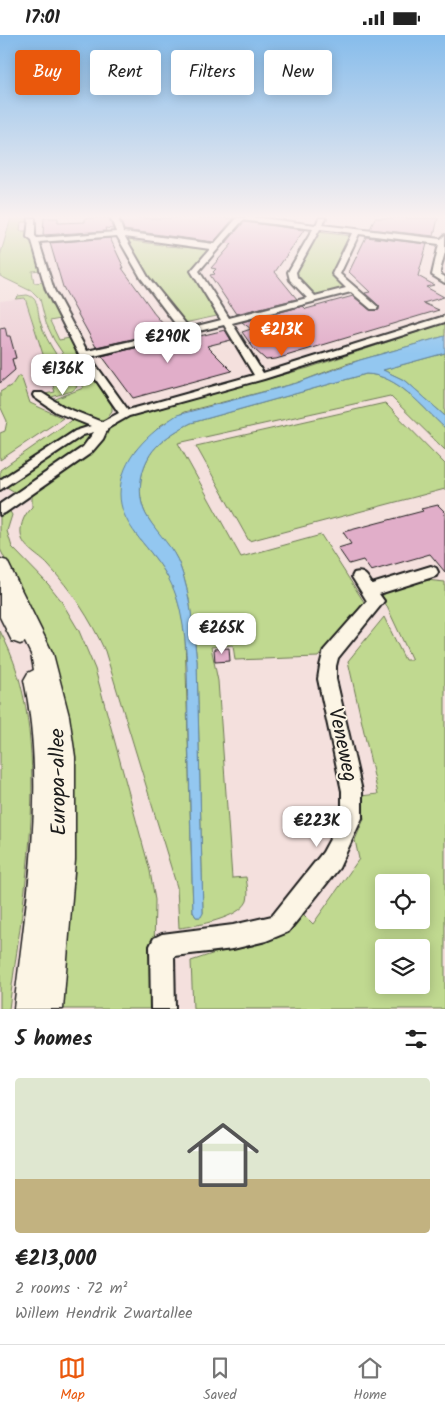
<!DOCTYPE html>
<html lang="en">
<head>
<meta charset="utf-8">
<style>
  body { margin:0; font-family:Kalam,sans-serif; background:#f6f6f6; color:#222; height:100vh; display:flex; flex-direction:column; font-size:19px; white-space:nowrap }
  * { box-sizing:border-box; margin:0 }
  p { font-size:16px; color:#767676 }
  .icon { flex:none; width:28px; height:28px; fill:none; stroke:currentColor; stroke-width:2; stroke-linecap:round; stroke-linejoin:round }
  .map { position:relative; height:974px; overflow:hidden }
  .sheet { display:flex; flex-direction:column; background:#fff; flex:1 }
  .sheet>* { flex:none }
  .top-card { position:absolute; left:15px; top:15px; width:415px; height:45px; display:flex; gap:10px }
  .tools { position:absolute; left:375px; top:839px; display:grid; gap:10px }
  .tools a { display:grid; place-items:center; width:55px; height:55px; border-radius:5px; background:#fff; box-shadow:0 2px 12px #0003; font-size:25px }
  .price { position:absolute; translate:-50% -42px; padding:0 11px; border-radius:10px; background:#fff; color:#222; font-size:16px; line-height:32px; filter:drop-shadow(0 1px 2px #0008) }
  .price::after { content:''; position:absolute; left:50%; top:30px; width:15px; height:11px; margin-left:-8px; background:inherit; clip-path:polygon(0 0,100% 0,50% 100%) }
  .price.active { background:#ea580c; color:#fff }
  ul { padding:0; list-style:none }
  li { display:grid; align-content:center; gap:10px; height:265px; padding:0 15px }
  li span { display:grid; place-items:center; height:155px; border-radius:5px; color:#555 }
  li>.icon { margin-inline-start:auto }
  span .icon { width:90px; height:90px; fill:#fffc; stroke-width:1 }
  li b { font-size:21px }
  h2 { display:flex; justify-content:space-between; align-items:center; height:60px; padding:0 15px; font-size:21px }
  .tag { padding:0 18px; border-radius:5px; background:#fff; box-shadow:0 2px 12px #0003; font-size:18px; line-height:45px }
  .tag.active { background:#ea580c; color:#fff }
  .status { display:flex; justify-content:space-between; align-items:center; height:35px; padding:0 25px; background:#fff; direction:ltr }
  .status svg { height:14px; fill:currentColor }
  .tabs { display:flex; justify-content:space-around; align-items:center; height:70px; border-top:1px solid #e0e0e0; background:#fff; font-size:14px; color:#767676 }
  .tabs a { display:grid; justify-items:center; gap:2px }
  .tabs .active { color:#ea580c }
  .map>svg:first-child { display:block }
</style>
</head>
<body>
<div class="status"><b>17:01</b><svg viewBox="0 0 49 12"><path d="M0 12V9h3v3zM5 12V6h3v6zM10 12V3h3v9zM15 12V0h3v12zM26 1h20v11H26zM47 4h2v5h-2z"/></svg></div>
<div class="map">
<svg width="445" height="974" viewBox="0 0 445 974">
  <rect width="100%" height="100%" fill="#f4e0dd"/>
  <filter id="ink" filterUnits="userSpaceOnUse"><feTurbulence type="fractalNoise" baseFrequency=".02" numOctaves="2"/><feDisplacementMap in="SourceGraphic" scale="10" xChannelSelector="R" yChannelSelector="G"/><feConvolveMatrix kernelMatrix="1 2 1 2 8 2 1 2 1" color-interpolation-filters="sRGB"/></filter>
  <g filter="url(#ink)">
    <path fill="#eed1d7" d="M25,263L55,357L0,368V266Z"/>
    <g fill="#c0d990" stroke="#6e7a56" fill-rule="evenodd">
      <path d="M11,183H29V187H21L20,196H28L27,203L34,209L40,235L32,236L34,248L43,247L60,284L50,286L59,305L70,303L82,326L112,371V376L105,385H98L53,365L83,353V349L54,305L46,288L40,264L33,257L0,241V221Z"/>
      <path d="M318,197L351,201L332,237L345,253L318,260H314L293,238Z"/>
      <path d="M130,203L135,204L133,206L162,210L165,208H167L165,211L208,214L191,237L217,281L184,288L145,240L126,205Z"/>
      <path d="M27,260C40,263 37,277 40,286C47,311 65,330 77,352L72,356L48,363L45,359L55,357L25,263L15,264L18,261Z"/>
      <path d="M445,288V301L346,329L297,348L184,377L161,390L135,416V498L159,528L173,550L181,577L185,600L193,877L196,882H200L203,878L197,626C193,595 191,560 180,531C174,513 157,499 148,483C135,463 139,430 156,412C166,402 179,394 191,388L366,339C398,340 422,372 445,393V415L390,361L178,408L241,522L321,500L364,567L318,622L235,625L233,610L211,612L218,646L232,843L246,842C247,850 249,858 247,866C240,883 196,891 179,893L177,852L105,616C90,583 72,556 48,530C40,521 22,513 21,499C20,489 25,478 32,472V458C47,448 64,438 78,427C95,413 105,395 124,383L308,333Z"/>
      <path d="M445,318V381L406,346L383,335Z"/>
      <path d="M18,341H21L30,368L63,383L0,425V398L5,396L7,386L0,371V357L12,350Z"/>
      <path d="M385,368L445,429V454L249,506L196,411Z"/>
      <path d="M73,384L86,391L84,394L0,448V435Z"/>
      <path d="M87,398L94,399L92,405L18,459L5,451Z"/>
      <path d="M9,475L12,480L7,496L12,512L48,549L60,564L79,596L95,634L150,836L155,865L153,974H59L52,619L0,514V481Z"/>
      <path d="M426,545L445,547V974H193L191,926L215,918L253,911L275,899L299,875L313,889L359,824L355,805L364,784L361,761L378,759L348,626L384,582L405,625H412L382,561L387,557ZM384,848H421V885H384ZM384,912H421V950H384Z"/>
      <path d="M0,596C57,701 23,860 9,974H0Z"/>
    </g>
    <path fill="#93c7f0" stroke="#63839b" d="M445,301V318L383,335L406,346L445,381V393C422,372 398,340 366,339L191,388C179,394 166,402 156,412C139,430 135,463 148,483C158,499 174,513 180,531C191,560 193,595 197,626L203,878L201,882H196L193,877C191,815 190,754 188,692C187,653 189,613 180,575C176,557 169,542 158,527C143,506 120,487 120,459C120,423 149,398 177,380L297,348L360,325Z"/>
    <g fill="#e1aec9" stroke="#1c1c1c">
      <path d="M44,183H58V188L85,187V183H109L113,194L105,193L106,196L43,200Z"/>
      <path d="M120,183H234L214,207L124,195Z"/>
      <path d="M375,183H438L434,201L370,194Z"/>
      <path d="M244,187L304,195L275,237L297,264L236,279L210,240L215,239L213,237L216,234L211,233L232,209L226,208Z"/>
      <path d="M366,202L427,209L418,241L434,250L426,252L444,262L423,268L439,275L276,324L266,325L254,314L242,297L251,294L242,287L303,271L306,274L353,261L370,275H379V271L365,258L370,257L349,237Z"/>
      <path d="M110,203L124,233H122L153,276H152L169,296L96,312L63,252L50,208Z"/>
      <path d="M5,292L7,301H10L16,323L12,324L15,335L0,348V293Z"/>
      <path d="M225,295L231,305L207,311L232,336L133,363L102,321L176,303L179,306Z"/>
      <path d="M438,470L445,477V537L430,519L371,536L363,525L349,529L338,513L351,509L343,497L423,476L421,474Z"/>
      <path d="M229,613L230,626L215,627L214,614Z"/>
    </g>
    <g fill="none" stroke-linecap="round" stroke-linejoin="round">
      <defs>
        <g id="street">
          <path d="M29,183H35V201L37,203L116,197L111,183H118L123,197L214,209L237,183H261L316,190L319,183H326L322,190L441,204L445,200V217L440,236V239L445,242V248L432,240L439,209L359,199L340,239L378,272L377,274H371L351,257L232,288L263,338L445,281V287L264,344L129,381L108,393L103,404L91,418L5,478L0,480V469L83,412L94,397L83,400L0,455V445L75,396L91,391L56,377L34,362L33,360L34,358H42L64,372L102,387L119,378L79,320L46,255L32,206L27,202ZM243,185L313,194L288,237L290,245L307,263L229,283L199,236ZM320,194L352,198L332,239L346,253L315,261L297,242L296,237ZM117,201L141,243L180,295L87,316L54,255L39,207ZM125,202L210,214L191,236L221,285L189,293L148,242ZM224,290L254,340L128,375L90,322Z"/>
          <path d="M431,531L436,533L438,537L436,541L379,559L384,566L381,570L338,623L336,631V644L362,756V783L339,833L288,897L266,906L233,914L174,921L175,974H151L150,911L154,903L162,899L233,890L272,881L323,817L342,782V756L318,644L320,631L324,615L367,566L352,542L354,538C364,535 367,541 372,549Z"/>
        </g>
        <path id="secondary" d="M0,524L7,526L53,619L69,681L75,722V825L63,974H14C26,866 47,753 24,645L28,638L34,635L31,619L25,607L20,609L12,606L0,582Z"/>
      </defs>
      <use href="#street" stroke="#1c1c1c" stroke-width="4"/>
      <use href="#secondary" stroke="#1c1c1c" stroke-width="3"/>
      <use href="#street" fill="#fcf5e5" fill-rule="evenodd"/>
      <use href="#secondary" fill="#fcf5e5" fill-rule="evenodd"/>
    </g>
  </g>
  <linearGradient id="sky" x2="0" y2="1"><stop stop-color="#86bceb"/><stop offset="0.57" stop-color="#faf1f0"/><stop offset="1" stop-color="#faf1f0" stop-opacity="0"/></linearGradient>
  <rect width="445" height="319" fill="url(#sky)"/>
  <g text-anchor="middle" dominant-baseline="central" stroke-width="4" stroke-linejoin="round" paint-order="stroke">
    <g font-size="21" fill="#1c1c1c" stroke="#fcf5e5">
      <text transform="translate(342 710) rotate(78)">Veneweg</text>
      <text transform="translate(59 747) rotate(-91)">Europa-allee</text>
    </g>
  </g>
</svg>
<div class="tools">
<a><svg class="icon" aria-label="locate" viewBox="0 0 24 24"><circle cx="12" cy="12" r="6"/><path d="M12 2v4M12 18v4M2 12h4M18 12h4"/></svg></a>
<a><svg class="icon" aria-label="layers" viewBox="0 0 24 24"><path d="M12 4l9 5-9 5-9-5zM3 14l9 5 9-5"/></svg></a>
</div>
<b class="price active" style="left:282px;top:322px">€213K</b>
<b class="price" style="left:168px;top:329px">€290K</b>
<b class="price" style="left:63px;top:361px">€136K</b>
<b class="price" style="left:222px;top:620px">€265K</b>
<b class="price" style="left:317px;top:813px">€223K</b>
<div class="top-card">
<a class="tag active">Buy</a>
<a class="tag">Rent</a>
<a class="tag">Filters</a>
<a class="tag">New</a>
</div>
</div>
<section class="sheet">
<h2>5 homes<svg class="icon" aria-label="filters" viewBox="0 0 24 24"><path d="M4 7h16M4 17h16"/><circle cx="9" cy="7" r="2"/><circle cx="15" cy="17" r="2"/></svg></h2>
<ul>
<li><span style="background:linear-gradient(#dfe7d0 65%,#c2b280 0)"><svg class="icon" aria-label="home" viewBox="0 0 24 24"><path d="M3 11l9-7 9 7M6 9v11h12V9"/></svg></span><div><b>€213,000</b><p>2 rooms · 72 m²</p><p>Willem Hendrik Zwartallee</p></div></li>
</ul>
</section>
<nav class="tabs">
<a class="active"><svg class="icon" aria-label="map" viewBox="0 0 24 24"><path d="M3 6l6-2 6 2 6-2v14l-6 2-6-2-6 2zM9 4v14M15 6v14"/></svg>Map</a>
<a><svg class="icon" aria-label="saved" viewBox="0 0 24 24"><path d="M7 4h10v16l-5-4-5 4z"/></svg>Saved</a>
<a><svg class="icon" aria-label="home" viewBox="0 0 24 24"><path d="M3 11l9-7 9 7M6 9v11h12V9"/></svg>Home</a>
</nav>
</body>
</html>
